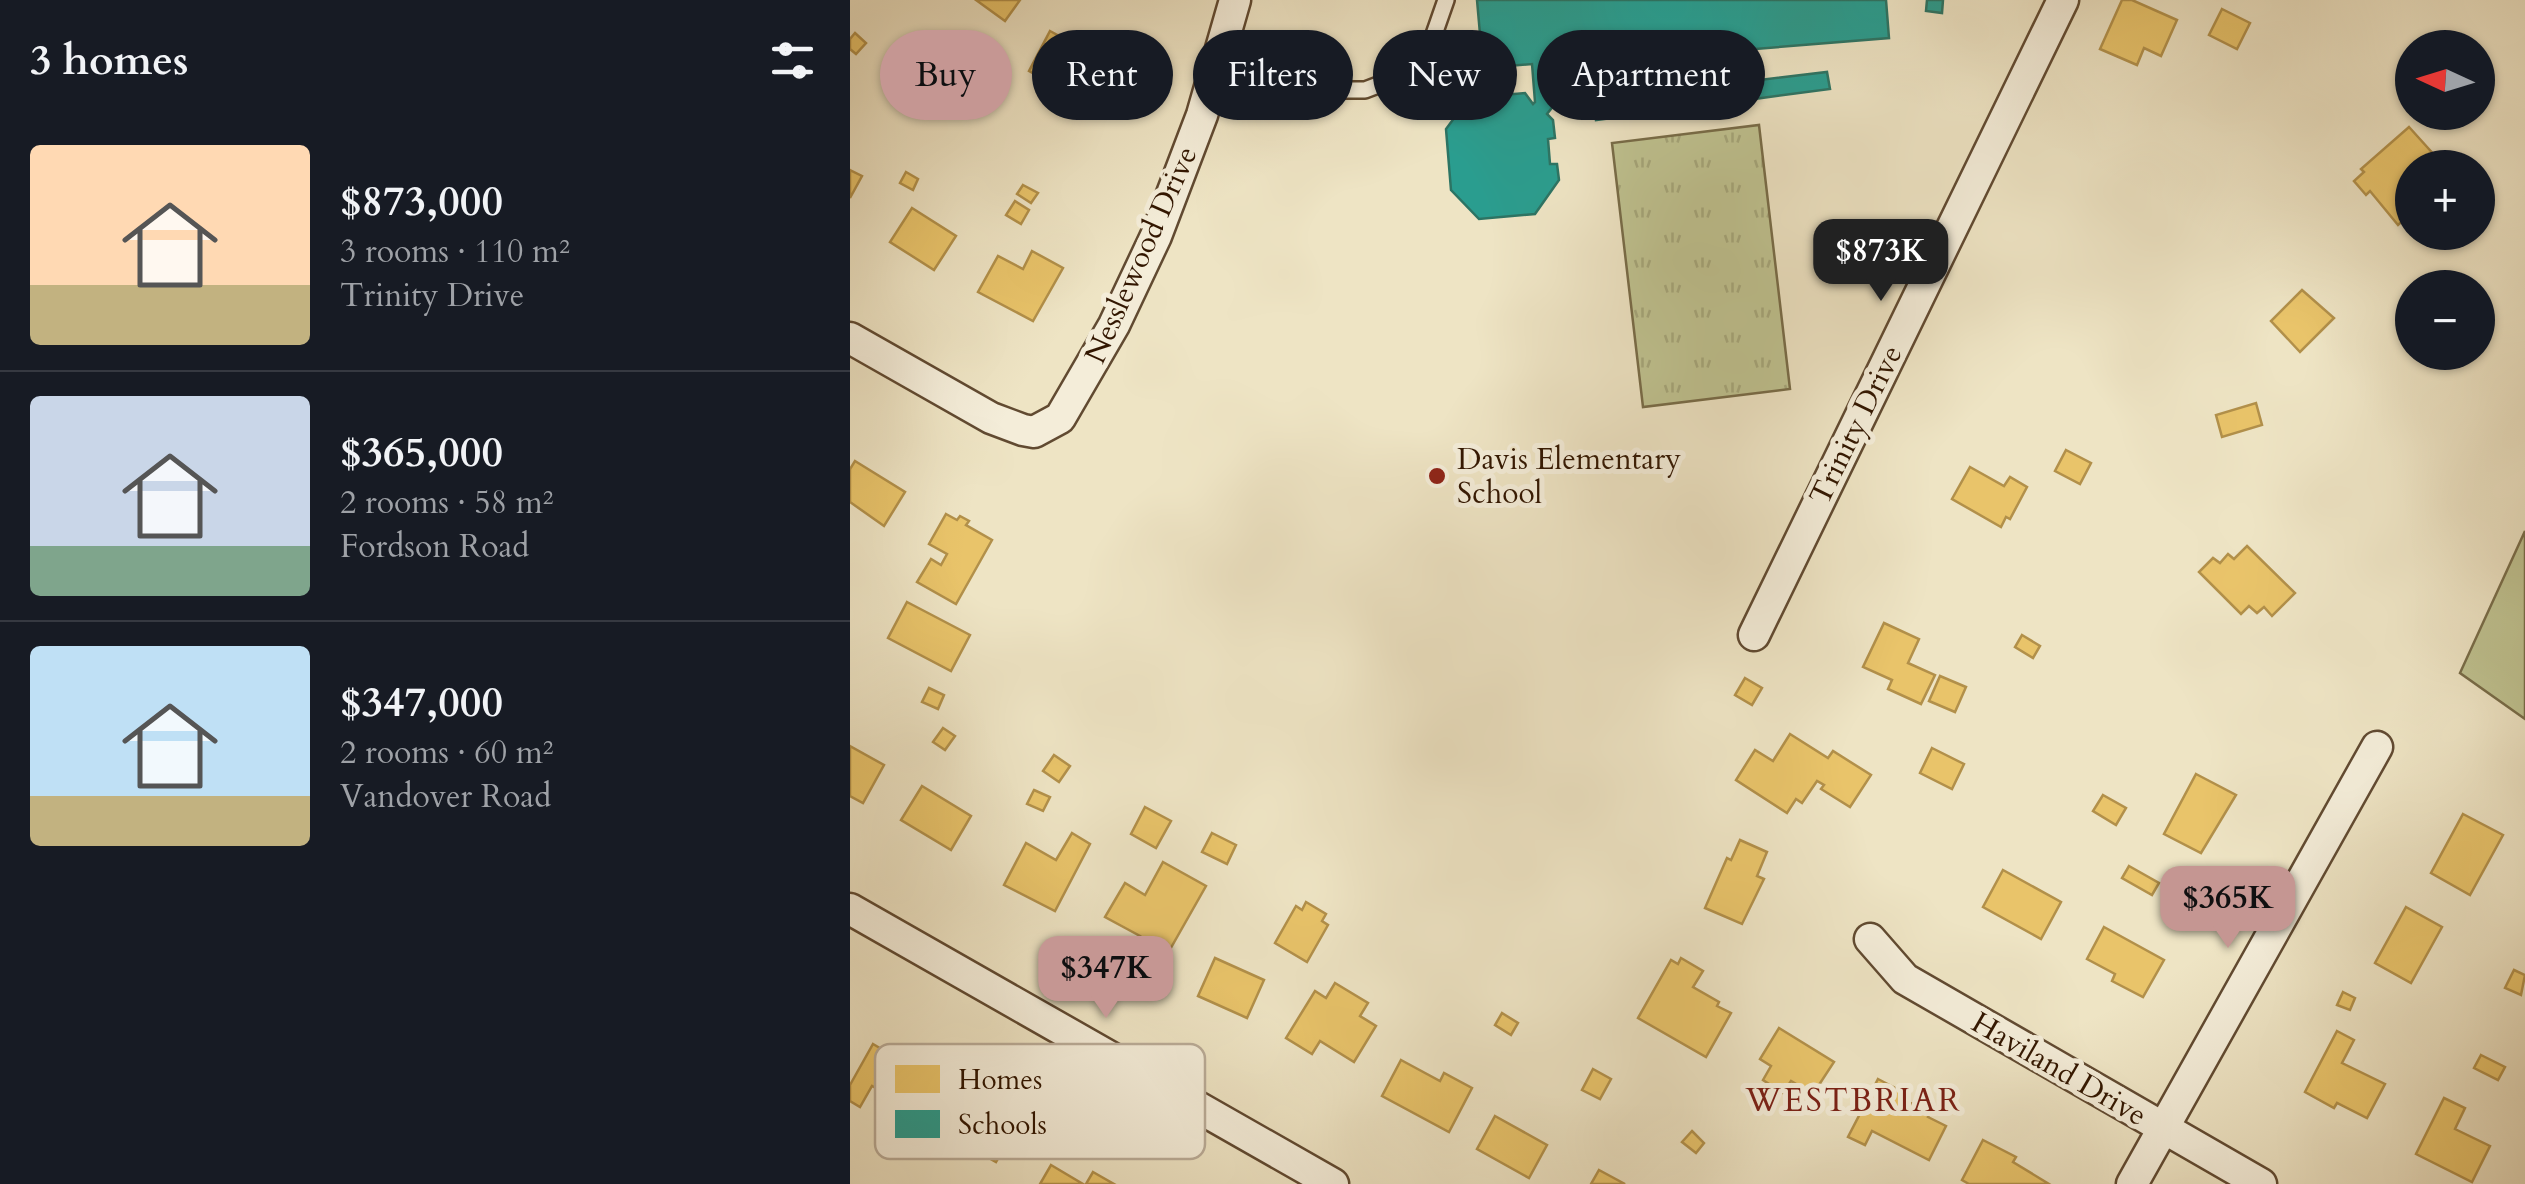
<!DOCTYPE html>
<html lang="en">
<head>
<meta charset="utf-8">
<style>
  body { margin:0; font-family:Cardo,serif; background:#20242c; color:#f1f3f6; height:100vh; display:flex; flex-direction:column; font-size:38px; white-space:nowrap }
  * { box-sizing:border-box; margin:0 }
  p { font-size:32px; color:#9ea1a6 }
  .icon { flex:none; width:55px; height:55px; fill:none; stroke:currentColor; stroke-width:2; stroke-linecap:round; stroke-linejoin:round }
  .map { position:relative; flex:1; overflow:hidden }
  .panel { display:flex; flex-direction:column; background:#171b24; width:850px }
  .panel>* { flex:none }
  .guide { position:absolute; left:30px; top:30px; width:950px; height:90px; display:flex; gap:20px }
  .needle { width:65px; rotate:274deg }
  .fabs { position:absolute; left:1545px; top:30px; display:grid; gap:20px }
  .fabs a { display:grid; place-items:center; width:100px; height:100px; border-radius:50%; background:#171b24; box-shadow:0 2px 8px #0004; font-size:50px }
  .price { position:absolute; translate:-50% -85px; padding:0 22px; border-radius:20px; background:#c59692; color:#111; font-size:32px; line-height:65px; filter:drop-shadow(0 2px 5px #0008) }
  .price::after { content:''; position:absolute; left:50%; top:60px; width:30px; height:22px; margin-left:-15px; background:inherit; clip-path:polygon(0 0,100% 0,50% 100%) }
  .price.selected { background:#222; color:#fff }
  ul { padding:0; list-style:none }
  li { display:flex; align-items:center; gap:30px; height:250px; padding:0 30px }
  li+li { border-top:2px solid #363941 }
  li span { display:grid; place-items:center; flex:none; width:280px; height:200px; border-radius:10px; color:#555 }
  li>.icon { margin-inline-start:auto }
  span .icon { width:120px; height:120px; fill:#fffc; stroke-width:1 }
  li b { font-size:42px }
  h2 { display:flex; justify-content:space-between; align-items:center; height:120px; padding:0 30px; font-size:42px }
  .tag { padding:0 35px; border-radius:45px; background:#171b24; box-shadow:0 2px 8px #0004; font-size:35px; line-height:90px }
  .tag.selected { background:#c59692; color:#111 }
  main { display:flex; flex:1; min-height:0 }
  .map>svg:first-child { display:block }
</style>
</head>
<body>
<main>
<section class="panel">
<h2>3 homes<svg class="icon" aria-label="filters" viewBox="0 0 24 24"><path d="M4 7h16M4 17h16"/><circle cx="9" cy="7" r="2"/><circle cx="15" cy="17" r="2"/></svg></h2>
<ul>
<li><span style="background:linear-gradient(#ffd9b3 70%,#c2b280 0)"><svg class="icon" aria-label="home" viewBox="0 0 24 24"><path d="M3 11l9-7 9 7M6 9v11h12V9"/></svg></span><div><b>$873,000</b><p>3 rooms · 110 m²</p><p>Trinity Drive</p></div></li>
<li><span style="background:linear-gradient(#c9d6e8 75%,#7fa58c 0)"><svg class="icon" aria-label="home" viewBox="0 0 24 24"><path d="M3 11l9-7 9 7M6 9v11h12V9"/></svg></span><div><b>$365,000</b><p>2 rooms · 58 m²</p><p>Fordson Road</p></div></li>
<li><span style="background:linear-gradient(#bfe0f5 75%,#c2b280 0)"><svg class="icon" aria-label="home" viewBox="0 0 24 24"><path d="M3 11l9-7 9 7M6 9v11h12V9"/></svg></span><div><b>$347,000</b><p>2 rooms · 60 m²</p><p>Vandover Road</p></div></li>
</ul>
</section>
<div class="map">
<svg width="1675" height="1184" viewBox="0 0 1675 1184">
  <defs>
    <pattern id="park-tufts" width="24" height="20" patternUnits="userSpaceOnUse" patternTransform="scale(2.5)"><rect width="24" height="20" fill="#bfc290"/><path d="M3 7l-1-3M5 7V3M7 7l1-3M15 17l-1-3M17 17v-4M19 17l1-3" fill="none" stroke="#a5a67a"/></pattern>
  </defs>
  <rect width="100%" height="100%" fill="#eee4c4"/>
  <filter id="stains"><feTurbulence type="fractalNoise" baseFrequency=".002" numOctaves="4"/><feColorMatrix values="0 0 0 0 .2 0 0 0 0 .09 0 0 0 0 .02 0 0 0 .5 -.17"/></filter>
  <radialGradient id="worn" r=".72"><stop offset=".6" stop-color="#630" stop-opacity="0"/><stop offset="1" stop-color="#630" stop-opacity=".3"/></radialGradient>
  <path fill="url(#park-tufts)" stroke="#786c48" stroke-width="2.5" d="M909,125L940,389L793,407L762,143Z"/>
  <path fill="#bfc290" stroke="#786c48" stroke-width="2.5" d="M1675,531V719L1610,673Z"/>
  <g fill="#e9c46a" stroke="#b2904a" stroke-width="2.5">
    <path d="M126,0H170L155,21Z"/>
    <path d="M1272,0H1282L1327,20L1311,56L1294,48L1287,65L1250,49Z"/>
    <path d="M1372,9L1400,23L1387,49L1359,35Z"/>
    <path d="M200,31L239,52L242,47L265,59L257,74L262,77L248,104L241,101L235,113L215,103L219,93L179,71Z"/>
    <path d="M5,33L16,43L6,54L0,49V39Z"/>
    <path d="M75,89L101,105L94,118L68,101Z"/>
    <path d="M1559,127L1596,168H1562V219L1559,215L1548,225L1520,191L1516,195L1504,181L1514,172L1511,169Z"/>
    <path d="M0,170L12,176L0,198Z"/>
    <path d="M56,172L68,179L63,190L50,183Z"/>
    <path d="M173,185L188,193L181,203L167,194Z"/>
    <path d="M165,201L179,210L171,224L156,215Z"/>
    <path d="M62,208L106,236L84,270L40,242Z"/>
    <path d="M182,251L213,268L183,321L128,292L148,256L173,269Z"/>
    <path d="M1452,290L1484,318L1450,352L1421,321Z"/>
    <path d="M1406,403L1412,425L1372,437L1366,415Z"/>
    <path d="M1216,450L1241,463L1230,484L1205,471Z"/>
    <path d="M5,461L55,492L34,526L0,502V469Z"/>
    <path d="M1120,467L1154,486L1160,477L1177,487L1160,519L1156,517L1151,527L1102,499Z"/>
    <path d="M96,514L107,520L110,516L119,521L116,525L142,540L106,604L67,582L81,559L91,565L97,554L79,544Z"/>
    <path d="M1397,546L1445,593L1422,616L1414,607L1407,613L1399,606L1391,614L1349,572L1363,558L1370,563L1378,554L1384,559Z"/>
    <path d="M57,602L120,635L101,671L38,638Z"/>
    <path d="M1034,623L1069,639L1058,663L1085,675L1071,704L1038,689L1042,680L1013,667Z"/>
    <path d="M1172,635L1190,646L1183,658L1165,647Z"/>
    <path d="M1090,676L1116,687L1105,712L1079,701Z"/>
    <path d="M895,678L912,688L902,705L885,695Z"/>
    <path d="M79,688L94,695L88,709L72,702Z"/>
    <path d="M93,728L105,736L95,750L83,742Z"/>
    <path d="M940,734L978,758L983,751L1021,775L1000,807L971,789L974,785L967,781L952,803L946,799L937,813L886,780L905,750L923,761Z"/>
    <path d="M0,746L34,765L13,803L0,796Z"/>
    <path d="M1082,748L1114,764L1102,789L1070,773Z"/>
    <path d="M204,755L220,766L209,782L193,771Z"/>
    <path d="M1346,774L1386,795L1351,853L1314,834Z"/>
    <path d="M72,786L121,816L101,850L51,820Z"/>
    <path d="M184,790L200,797L193,811L177,804Z"/>
    <path d="M1253,795L1276,808L1266,825L1243,811Z"/>
    <path d="M295,807L321,821L306,848L281,834Z"/>
    <path d="M1613,814L1653,835L1620,895L1581,873Z"/>
    <path d="M222,833L240,844L205,911L154,885L176,843L206,860Z"/>
    <path d="M362,833L386,845L377,864L352,852Z"/>
    <path d="M890,840L917,852L907,876L914,879L892,924L855,908L877,858L881,860Z"/>
    <path d="M313,862L356,886L310,967L282,951L290,936L255,917L275,883L295,895Z"/>
    <path d="M1279,866L1309,883L1302,895L1272,878Z"/>
    <path d="M1153,870L1211,902L1191,939L1133,907Z"/>
    <path d="M456,902L476,914L472,921L478,925L457,962L425,943L446,906L452,910Z"/>
    <path d="M1556,907L1592,927L1561,983L1525,963Z"/>
    <path d="M1254,927L1314,960L1293,997L1262,981L1265,974L1237,959Z"/>
    <path d="M365,958L414,980L397,1018L348,996Z"/>
    <path d="M831,958L853,971L843,987L869,1002L867,1006L881,1013L856,1057L788,1018L821,960L828,964Z"/>
    <path d="M1664,970L1675,975L1671,995L1655,988Z"/>
    <path d="M485,983L518,1003L510,1016L526,1026L504,1062L470,1041L462,1054L436,1038L465,991L476,998Z"/>
    <path d="M1493,992L1505,998L1500,1010L1487,1005Z"/>
    <path d="M652,1013L668,1023L661,1035L645,1025Z"/>
    <path d="M929,1028L984,1062L963,1094L941,1081L933,1093L913,1080L921,1066L910,1059Z"/>
    <path d="M1487,1031L1504,1040L1492,1063L1535,1084L1517,1118L1487,1103L1484,1108L1455,1092Z"/>
    <path d="M23,1044L72,1073L55,1104L22,1086L10,1107L0,1101V1085Z"/>
    <path d="M1631,1055L1655,1067L1648,1080L1624,1068Z"/>
    <path d="M551,1060L590,1081L594,1073L622,1088L599,1132L532,1096Z"/>
    <path d="M743,1069L761,1079L750,1099L732,1090Z"/>
    <path d="M1028,1079L1057,1094L1055,1100L1080,1113L1078,1117L1096,1126L1079,1160L1022,1131L1015,1145L998,1137Z"/>
    <path d="M1594,1098L1615,1108L1605,1129L1640,1146L1622,1182L1566,1154Z"/>
    <path d="M117,1100L166,1127L146,1162L98,1135Z"/>
    <path d="M645,1116L697,1145L679,1178L627,1149Z"/>
    <path d="M842,1131L854,1143L846,1153L832,1142Z"/>
    <path d="M1133,1140L1166,1157L1163,1162L1199,1184H1119L1112,1180Z"/>
    <path d="M201,1165L233,1184H190Z"/>
    <path d="M749,1170L775,1184H741Z"/>
    <path d="M243,1172L264,1184H236Z"/>
  </g>
  <g fill="#2a9d8f" stroke="#2c7464" stroke-width="2.5">
    <path d="M627,0H1036L1039,38L819,56L818,52L700,63L704,105L697,114L703,120L705,138L698,139L700,164H707L709,180L685,214L629,219L601,190L596,129L619,98L675,93L683,104L685,102L682,64L633,68Z"/>
    <path d="M1077,0H1093L1092,13L1076,11Z"/>
    <path d="M977,72L980,89L904,99L901,81Z"/>
    <path d="M821,94L823,110L746,120L744,103Z"/>
  </g>
  <g fill="none" stroke-linecap="round" stroke-linejoin="round">
    <defs>
      <path id="lane" d="M359,90H515L549,77L581,43L596,0"/>
      <g id="street">
        <path d="M0,338L141,418L173,430L184,432L210,418L264,325L306,236L352,115L385,0"/>
        <path d="M904,635L1213,0"/>
        <path d="M0,909L483,1184"/>
        <path d="M1020,939L1055,979L1411,1184"/>
        <path d="M1282,1184L1527,747"/>
      </g>
    </defs>
    <use href="#lane" stroke="#614a31" stroke-width="20"/>
    <use href="#street" stroke="#614a31" stroke-width="35"/>
    <use href="#lane" stroke="#f4edd9" stroke-width="15"/>
    <use href="#street" stroke="#f4edd9" stroke-width="30"/>
  </g>
  <circle fill="#8f2418" stroke="#f4edd9" stroke-width="4" cx="587" cy="476" r="10"/>
  <g text-anchor="middle" dominant-baseline="central" stroke-width="10" stroke-linejoin="round" paint-order="stroke">
    <g font-size="30" fill="#321600" stroke="#f4edd9">
      <text transform="translate(291 255) rotate(-66)">Nesslewood Drive</text>
      <text transform="translate(1006 425) rotate(-64)">Trinity Drive</text>
      <text transform="translate(1209 1069) rotate(30)">Haviland Drive</text>
    </g>
    <g font-size="30" fill="#321600" stroke="#f4edd9" text-anchor="start">
      <text x="607" y="459">Davis Elementary<tspan x="607" dy="34">School</tspan></text>
    </g>
    <g font-size="32" letter-spacing="2.5" fill="#7a1f14" stroke="#f4edd9">
      <text x="1004" y="1101">WESTBRIAR</text>
    </g>
  </g>
  <rect x="25" y="1044" width="330" height="115" rx="15" fill="#f4edd9" stroke="#baac98" stroke-width="2.5"/>
  <rect x="45" y="1065" width="45" height="28" fill="#e9c46a"/>
  <rect x="45" y="1110" width="45" height="28" fill="#2a9d8f"/>
  <g font-size="28" fill="#321600">
    <text x="108" y="1089">Homes</text>
    <text x="108" y="1134">Schools</text>
  </g>
  <rect width="100%" height="100%" filter="url(#stains)"/>
  <rect width="100%" height="100%" fill="url(#worn)"/>
</svg>
<div class="fabs">
<a><svg class="needle" viewBox="-14 -14 28 28"><path d="M0-13l5 13h-10z" fill="#e53935"/><path d="M0 13l5-13h-10z" fill="#9ea1a6"/></svg></a>
<a>+</a>
<a>−</a>
</div>
<b class="price selected" style="left:1031px;top:304px">$873K</b>
<b class="price" style="left:1378px;top:951px">$365K</b>
<b class="price" style="left:256px;top:1021px">$347K</b>
<div class="guide">
<a class="tag selected">Buy</a>
<a class="tag">Rent</a>
<a class="tag">Filters</a>
<a class="tag">New</a>
<a class="tag">Apartment</a>
</div>
</div>
</main>
</body>
</html>
